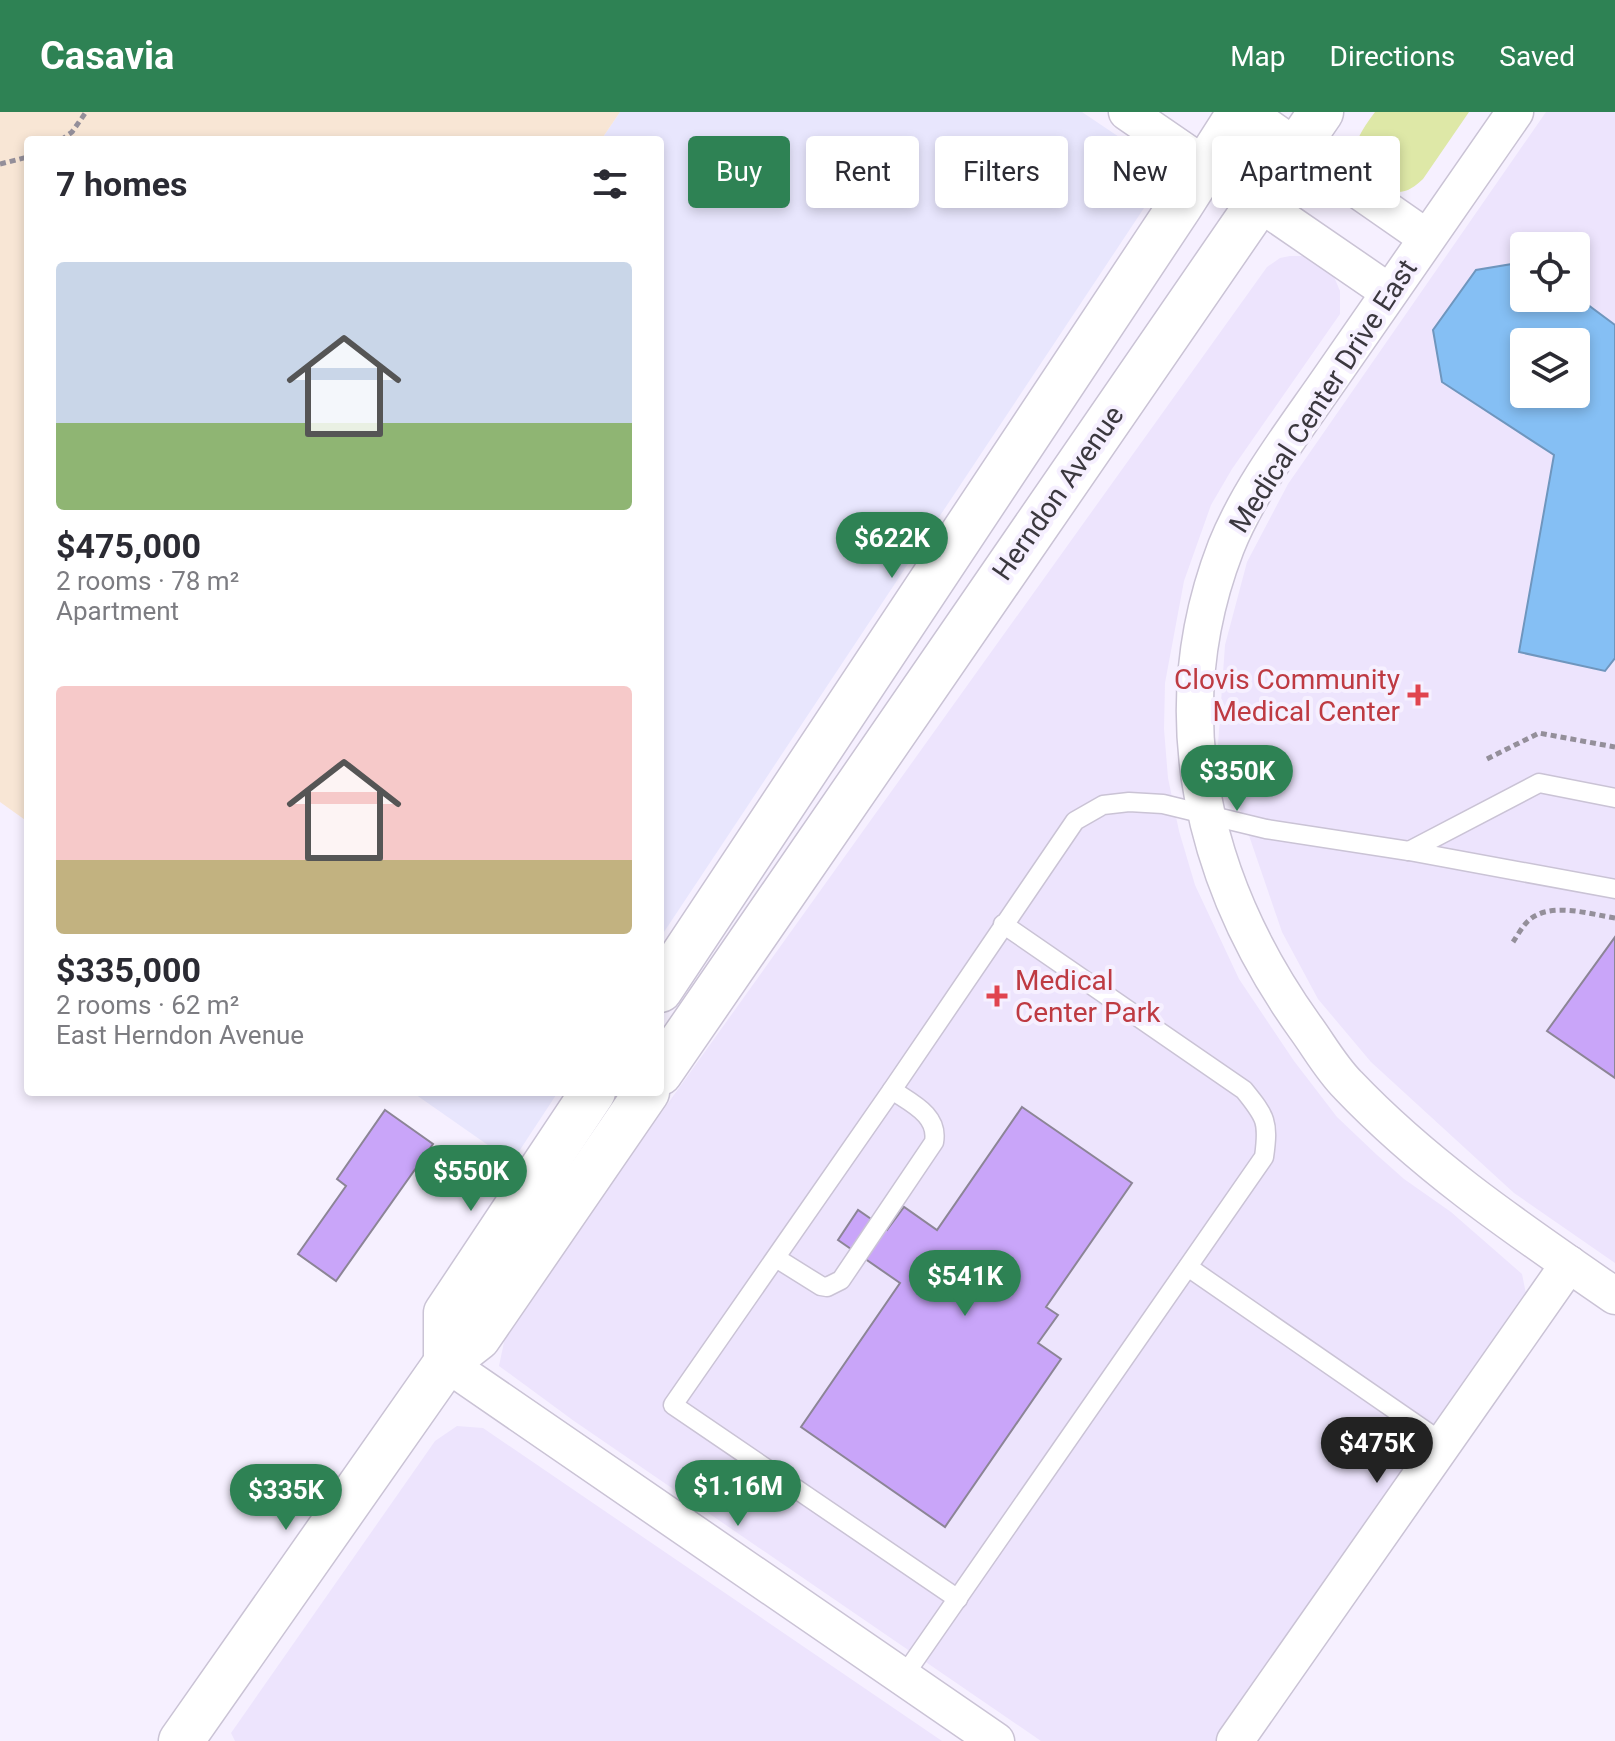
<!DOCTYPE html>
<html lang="en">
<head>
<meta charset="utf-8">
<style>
  body { margin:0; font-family:Roboto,sans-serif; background:#f2f2f3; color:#2b2b33; height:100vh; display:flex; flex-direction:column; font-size:30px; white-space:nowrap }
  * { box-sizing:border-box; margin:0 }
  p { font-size:26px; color:#7c7c81 }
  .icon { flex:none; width:44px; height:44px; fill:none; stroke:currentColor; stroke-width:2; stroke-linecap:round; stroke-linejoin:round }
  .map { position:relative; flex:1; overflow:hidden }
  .panel { position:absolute; left:24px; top:24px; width:640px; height:960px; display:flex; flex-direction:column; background:#fff; border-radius:8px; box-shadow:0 4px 12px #0003 }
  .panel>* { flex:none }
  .hud { position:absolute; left:688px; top:24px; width:760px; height:72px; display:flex; gap:16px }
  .controls { position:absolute; left:1510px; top:120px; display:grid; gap:16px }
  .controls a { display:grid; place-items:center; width:80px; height:80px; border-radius:8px; background:#fff; box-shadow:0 4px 12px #0003; font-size:40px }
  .price { position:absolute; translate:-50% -68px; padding:0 18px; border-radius:28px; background:#2e8254; color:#fff; font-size:26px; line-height:52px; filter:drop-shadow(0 2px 4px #0008) }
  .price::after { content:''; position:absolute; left:50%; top:48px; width:24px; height:18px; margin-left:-12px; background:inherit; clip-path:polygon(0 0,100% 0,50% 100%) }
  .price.selected { background:#222; color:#fff }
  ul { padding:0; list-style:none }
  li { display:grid; align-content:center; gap:16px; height:424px; padding:0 32px }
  li span { display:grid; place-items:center; height:248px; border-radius:8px; color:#555 }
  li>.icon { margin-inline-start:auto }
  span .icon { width:144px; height:144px; fill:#fffc; stroke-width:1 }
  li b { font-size:34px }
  h2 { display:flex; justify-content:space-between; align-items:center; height:96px; padding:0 32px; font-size:34px }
  .tag { padding:0 28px; border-radius:8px; background:#fff; box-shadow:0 4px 12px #0003; font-size:28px; line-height:72px }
  .tag.selected { background:#2e8254; color:#fff }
  header { display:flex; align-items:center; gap:48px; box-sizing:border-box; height:112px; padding:0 40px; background:#2e8254; color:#fff }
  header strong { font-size:38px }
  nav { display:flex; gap:44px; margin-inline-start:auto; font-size:28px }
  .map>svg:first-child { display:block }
</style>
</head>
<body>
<header>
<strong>Casavia</strong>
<nav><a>Map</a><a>Directions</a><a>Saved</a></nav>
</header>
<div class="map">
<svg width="1615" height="1629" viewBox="0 0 1615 1629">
  <rect width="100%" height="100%" fill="#f6f0ff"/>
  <g fill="#e8e6fd">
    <path d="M620,0H1082L1128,31L1131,68L1146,93L660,826V28H601Z"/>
    <path d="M412,980H558L512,1050Z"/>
  </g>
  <g fill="#ede4fd" fill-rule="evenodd">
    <path d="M1546,0H1615V1151L1514,1081L1371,950L1318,887L1282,820L1218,633L1225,533L1247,450L1288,372ZM1524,134H1576V186H1524ZM1524,230H1576V282H1524Z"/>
    <path d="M1290,144H1302L1319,149L1332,160L1340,179V202L1232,357L1211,393L1184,469L1165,571L1164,617L1168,666L1179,719L1195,773L1239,867L1294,949L1337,1005L1377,1043L1404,1067L1451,1100L1522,1162L1526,1182L1216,1629H1041L574,1309L499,1254L507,1216L1267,155L1280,146Z"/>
    <path d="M457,1314L483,1316L942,1629H235L231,1621L435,1329Z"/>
  </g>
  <path fill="#f8e6d5" d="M0,0H620L601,28H28V710L0,690Z"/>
  <path fill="#dee8a7" d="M1375,0H1469L1423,67C1414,75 1407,81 1395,80C1376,80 1353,59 1355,39C1356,25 1367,11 1375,0Z"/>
  <path fill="#85bff4" stroke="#6f96be" stroke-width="2" fill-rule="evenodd" d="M1524,150V186H1576V184L1615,213V546L1605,559L1519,540L1554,343L1442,270L1433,218L1476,158ZM1524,230H1576V282H1524Z"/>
  <g fill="#c9a5f9" stroke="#8c8596" stroke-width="2">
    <path d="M1615,825V966L1547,919Z"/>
    <path d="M1022,995L1132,1071L1046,1195L1058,1203L1038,1231L1061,1247L945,1415L801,1315L900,1171L838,1128L858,1098L887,1118L904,1095L937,1118Z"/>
    <path d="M385,998L433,1032L336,1169L298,1142L346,1074L337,1067Z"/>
  </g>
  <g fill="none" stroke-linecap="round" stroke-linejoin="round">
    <defs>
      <g id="lane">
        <path d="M1409,739L1539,671L1615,686"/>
        <path d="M776,1146L821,1174L827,1175L841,1168L934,1030C939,1003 911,991 892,978"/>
        <path d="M1188,1155L1443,1331"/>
        <path d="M958,1487L673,1293L892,978L1075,709L1103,693L1129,690L1163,692L1266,717L1409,739L1615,777"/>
        <path d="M903,1565L1264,1045C1269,1010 1266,1005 1244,978L1003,812"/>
      </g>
      <g id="street">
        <path d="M1127,0L1389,180"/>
        <path d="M1246,0L1427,126"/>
        <path d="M1515,0C1453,90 1390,179 1329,268C1293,320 1249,377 1226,435C1161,603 1203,772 1305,915C1319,934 1331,956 1348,973C1427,1056 1521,1119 1615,1184"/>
        <path d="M446,1251L996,1629"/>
        <path d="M1235,1629L1569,1152"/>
      </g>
      <g id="secondary">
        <path d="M660,878L1180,94L1240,0"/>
        <path d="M660,961L1321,0"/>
        <path d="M446,1251V1201L593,980"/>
        <path d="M181,1629L446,1251L478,1226L647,980"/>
      </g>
    </defs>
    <use href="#lane" stroke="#cac3d5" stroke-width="21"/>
    <use href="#street" stroke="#cac3d5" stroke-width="39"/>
    <use href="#secondary" stroke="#cac3d5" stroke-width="47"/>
    <g stroke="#948f9a" stroke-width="5" stroke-dasharray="6 4" stroke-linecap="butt">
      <path d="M61,28L72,20L86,0"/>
      <path d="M0,52L28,45"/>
      <path d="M1487,647L1539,621L1615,635"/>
      <path d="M1513,830C1517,824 1522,815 1528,809C1549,789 1589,802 1615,806"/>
    </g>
    <use href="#lane" stroke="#fff" stroke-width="18"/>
    <use href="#street" stroke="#fff" stroke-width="36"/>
    <use href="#secondary" stroke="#fff" stroke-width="44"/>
  </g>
  <g fill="#e0444e" stroke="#f6f0ff" stroke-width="3">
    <path d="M1414 571h8v8h8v8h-8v8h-8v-8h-8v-8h8z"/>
    <path d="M993 872h8v8h8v8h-8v8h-8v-8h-8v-8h8z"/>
  </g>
  <g text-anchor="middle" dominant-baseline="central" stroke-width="8" stroke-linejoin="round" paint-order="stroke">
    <g font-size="28" fill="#3b383f" stroke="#f6f0ff">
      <text transform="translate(1323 284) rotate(-57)">Medical Center Drive East</text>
      <text transform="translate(1058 381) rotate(-55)">Herndon Avenue</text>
    </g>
    <g font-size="28" fill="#be3a42" stroke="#f6f0ff" text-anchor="end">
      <text x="1400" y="567">Clovis Community<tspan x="1400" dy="32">Medical Center</tspan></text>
      <text x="1015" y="868" text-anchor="start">Medical<tspan x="1015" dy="32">Center Park</tspan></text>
    </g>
  </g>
</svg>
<div class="controls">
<a><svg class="icon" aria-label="locate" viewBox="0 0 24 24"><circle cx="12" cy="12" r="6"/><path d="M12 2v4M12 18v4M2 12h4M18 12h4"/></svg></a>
<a><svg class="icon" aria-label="layers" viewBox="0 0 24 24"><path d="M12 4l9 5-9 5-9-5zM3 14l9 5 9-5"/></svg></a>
</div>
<b class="price" style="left:892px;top:468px">$622K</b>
<b class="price" style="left:1237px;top:701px">$350K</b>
<b class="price" style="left:471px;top:1101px">$550K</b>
<b class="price" style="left:965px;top:1206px">$541K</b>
<b class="price selected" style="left:1377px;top:1373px">$475K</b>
<b class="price" style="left:738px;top:1416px">$1.16M</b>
<b class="price" style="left:286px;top:1420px">$335K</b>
<div class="hud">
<a class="tag selected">Buy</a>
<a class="tag">Rent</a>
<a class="tag">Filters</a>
<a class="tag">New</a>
<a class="tag">Apartment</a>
</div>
<section class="panel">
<h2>7 homes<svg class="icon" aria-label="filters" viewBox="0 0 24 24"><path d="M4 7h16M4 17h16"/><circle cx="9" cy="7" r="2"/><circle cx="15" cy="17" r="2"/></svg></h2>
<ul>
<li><span style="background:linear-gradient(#c9d6e8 65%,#8fb573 0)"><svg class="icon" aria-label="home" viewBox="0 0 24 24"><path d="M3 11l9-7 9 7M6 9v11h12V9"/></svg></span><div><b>$475,000</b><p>2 rooms · 78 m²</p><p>Apartment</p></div></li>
<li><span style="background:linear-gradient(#f6c9c9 70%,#c2b280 0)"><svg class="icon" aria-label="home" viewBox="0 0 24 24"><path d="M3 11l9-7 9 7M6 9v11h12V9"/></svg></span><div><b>$335,000</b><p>2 rooms · 62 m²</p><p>East Herndon Avenue</p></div></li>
</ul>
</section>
</div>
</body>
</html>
